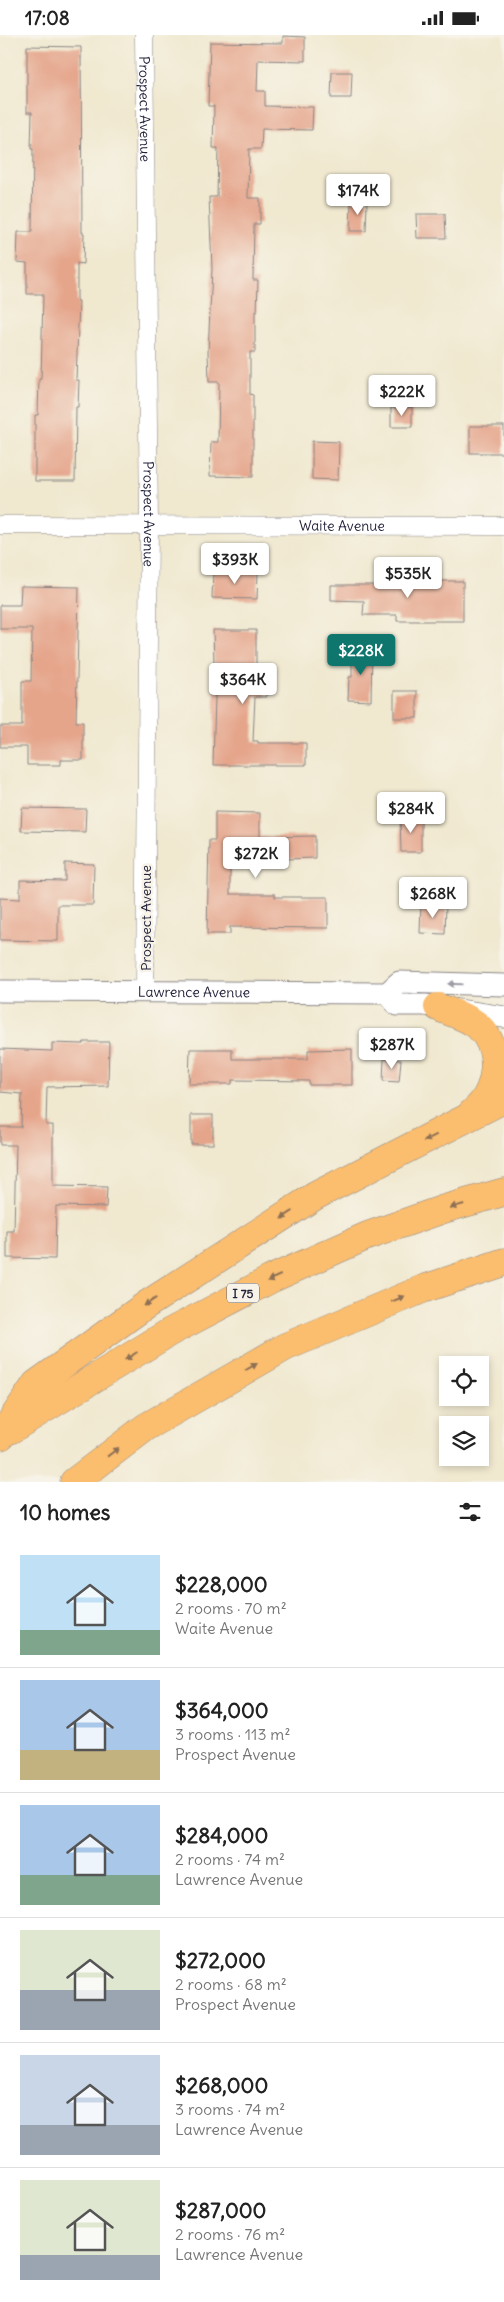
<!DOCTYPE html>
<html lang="en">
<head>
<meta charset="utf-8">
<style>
  body { margin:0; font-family:Delius,sans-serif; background:#f2f2f2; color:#222; height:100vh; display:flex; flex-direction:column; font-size:19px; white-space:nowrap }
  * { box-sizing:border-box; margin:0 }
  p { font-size:16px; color:#767676 }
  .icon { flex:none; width:28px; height:28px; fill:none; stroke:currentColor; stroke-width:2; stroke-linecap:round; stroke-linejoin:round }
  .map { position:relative; height:1447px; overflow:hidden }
  .side { display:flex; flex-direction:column; background:#fff; flex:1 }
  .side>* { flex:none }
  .fabs { position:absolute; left:439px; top:1321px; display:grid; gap:10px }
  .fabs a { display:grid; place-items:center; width:50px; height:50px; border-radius:0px; background:#fff; box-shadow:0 2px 8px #0003; font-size:25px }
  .price { position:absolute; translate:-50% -42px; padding:0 11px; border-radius:5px; background:#fff; color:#222; font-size:16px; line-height:32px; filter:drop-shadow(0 1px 2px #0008) }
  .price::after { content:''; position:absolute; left:50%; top:30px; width:15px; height:11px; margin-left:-8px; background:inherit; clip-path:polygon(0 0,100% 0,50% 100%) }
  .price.selected { background:#0f766e; color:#fff }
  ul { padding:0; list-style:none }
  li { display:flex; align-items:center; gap:15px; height:125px; padding:0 20px }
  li+li { border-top:1px solid #e0e0e0 }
  li span { display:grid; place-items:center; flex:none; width:140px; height:100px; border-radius:0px; color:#555 }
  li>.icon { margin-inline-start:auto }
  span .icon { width:60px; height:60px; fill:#fffc; stroke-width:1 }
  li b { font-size:21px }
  h2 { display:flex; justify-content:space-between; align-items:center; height:60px; padding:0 20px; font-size:21px }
  .status { display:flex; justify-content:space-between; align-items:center; height:35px; padding:0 25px; background:#fff; direction:ltr }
  .status svg { height:14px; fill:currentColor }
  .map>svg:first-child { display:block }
</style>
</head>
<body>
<div class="status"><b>17:08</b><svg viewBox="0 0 49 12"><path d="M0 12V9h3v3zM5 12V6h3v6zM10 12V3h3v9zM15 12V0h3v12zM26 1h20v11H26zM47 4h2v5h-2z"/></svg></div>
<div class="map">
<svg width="504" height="1447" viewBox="0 0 504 1447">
  <rect width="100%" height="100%" fill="#f7f3e8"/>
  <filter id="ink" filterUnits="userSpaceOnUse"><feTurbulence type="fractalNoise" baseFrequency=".02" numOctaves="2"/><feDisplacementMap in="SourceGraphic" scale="10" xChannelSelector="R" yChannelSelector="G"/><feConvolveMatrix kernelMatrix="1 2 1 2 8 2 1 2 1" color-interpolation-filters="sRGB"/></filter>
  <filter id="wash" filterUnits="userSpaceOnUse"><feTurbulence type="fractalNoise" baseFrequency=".0096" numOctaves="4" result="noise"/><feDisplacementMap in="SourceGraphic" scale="20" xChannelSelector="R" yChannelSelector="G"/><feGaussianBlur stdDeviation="1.12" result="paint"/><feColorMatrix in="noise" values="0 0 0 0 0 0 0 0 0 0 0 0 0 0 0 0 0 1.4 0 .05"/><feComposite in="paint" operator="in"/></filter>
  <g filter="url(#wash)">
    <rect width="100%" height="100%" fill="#f0e8cf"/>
    <g id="blocks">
      <g fill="#e5a58b">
        <path d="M283,1L305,2V26L258,25L257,56H265V71L313,72L312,95L262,94L261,114H249L248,163H260V189H254L253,245H258L257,277H255V317H250V359L253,360V442L210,441L211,407H218L219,347H209L208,317L212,234L209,162H217L218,113H213L214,71H208L210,7L283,8Z"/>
        <path d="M27,11L81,12L82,198H84L83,229L77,228V266H79L76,345H79L78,372H76L75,446H35V380H38L39,344H41L43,259H27V228L17,227L18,197H32L33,114H31L32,77H27Z"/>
        <path d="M332,37H352L351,63H331Z"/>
        <path d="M351,165L367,166L366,196H350Z"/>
        <path d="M416,179H445L446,203H417Z"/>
        <path d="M412,372V392H391V373Z"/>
        <rect x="470" y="391" width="34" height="27"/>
        <path d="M312,406L339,407L338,445L312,444Z"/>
        <path d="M213,536L258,537L257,564L212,563Z"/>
        <path d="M397,543H422V546H463V586H397V580H363L364,566L331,565V550H397Z"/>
        <path d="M21,551L79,552L76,687H83V725H61V730H27V712H0V691H22V646H31L32,594H0V570H20Z"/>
        <path d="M213,595H256V634H267L266,662H255L253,706H258V708H306V730H213L215,662Z"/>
        <path d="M352,615H372L371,666L348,665L349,642H352Z"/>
        <rect x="394" y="656" width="23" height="27"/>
        <path d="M22,773L86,774L85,797L21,796Z"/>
        <path d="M215,777L260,778V802L315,801V823L230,826V859H275V862H328V893L230,892V899H207L209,805H215Z"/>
        <path d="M400,781H421V817H401Z"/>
        <path d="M65,828L94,829L93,870H58V906L0,905V863L20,864V845L65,846Z"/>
        <path d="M421,868L446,869L445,899L420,898Z"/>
        <path d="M84,1007H109L108,1051L47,1052L46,1090H53V1151L107,1152L106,1172L56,1171L55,1224L7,1223V1196H14L16,1110H0V1092H21L22,1059L0,1057V1014L52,1016V1008L83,1009Z"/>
        <path d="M190,1014H232V1024H308V1015L352,1014V1050H309V1046L232,1045V1049H189Z"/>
        <path d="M384,1024L401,1025L399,1047L383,1046Z"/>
        <rect x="191" y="1080" width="22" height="29"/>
      </g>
    </g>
  </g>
  <g filter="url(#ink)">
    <use href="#blocks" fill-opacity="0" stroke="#898585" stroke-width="1"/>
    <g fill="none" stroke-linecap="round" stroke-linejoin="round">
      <defs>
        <g id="minor">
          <path id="s1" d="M144,0L149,490L145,957"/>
          <path id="s2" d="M0,490L504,491"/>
        </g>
        <g id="tertiary">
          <path id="s3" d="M0,956L387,958L399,947L504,950"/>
          <path d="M387,958L397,970H425L504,982"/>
        </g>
        <g id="motorway">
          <path d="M438,972C451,978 469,982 479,992C504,1016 497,1058 472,1078"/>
          <path d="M10,1395L170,1297L273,1243L367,1201L444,1174L504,1157"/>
          <path d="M1,1401L36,1349L146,1270L315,1161L504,1064"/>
          <path d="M74,1447L146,1392L285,1312L423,1254L504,1227"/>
        </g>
      </defs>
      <use href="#minor" stroke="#898585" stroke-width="19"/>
      <use href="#tertiary" stroke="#898585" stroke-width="23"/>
      <use href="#motorway" stroke="#898585" stroke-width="29"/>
      <use href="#minor" stroke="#fff" stroke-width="18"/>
      <use href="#tertiary" stroke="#fff" stroke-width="21"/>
      <use href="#motorway" stroke="#fbbd6e" stroke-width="28"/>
    </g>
    <defs><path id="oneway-solid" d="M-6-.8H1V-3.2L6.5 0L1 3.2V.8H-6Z" transform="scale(1.25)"/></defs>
    <use fill="#9c9ca7" href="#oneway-solid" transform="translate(455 949) rotate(-178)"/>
    <g fill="#8e7054">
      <use href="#oneway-solid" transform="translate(430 1103) rotate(153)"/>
      <use href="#oneway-solid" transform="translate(457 1171) rotate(164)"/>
      <use href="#oneway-solid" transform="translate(287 1180) rotate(147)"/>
      <use href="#oneway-solid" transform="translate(274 1243) rotate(155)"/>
      <use href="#oneway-solid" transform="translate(398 1264) rotate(-23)"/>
      <use href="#oneway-solid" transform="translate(150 1267) rotate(147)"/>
      <use href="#oneway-solid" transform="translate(131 1321) rotate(148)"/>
      <use href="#oneway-solid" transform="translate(251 1332) rotate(-30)"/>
      <use href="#oneway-solid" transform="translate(113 1417) rotate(-38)"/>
    </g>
  </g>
  <g text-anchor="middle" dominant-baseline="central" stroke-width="5" stroke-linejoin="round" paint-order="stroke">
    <rect fill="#f7f3e8" stroke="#62616f" stroke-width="1" x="227" y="1248.5" width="32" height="19" rx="4"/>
    <g font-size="12" font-weight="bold" fill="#22223b">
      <text x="243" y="1258">I 75</text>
    </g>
    <g font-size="14" fill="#22223b" stroke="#f7f3e8">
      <text stroke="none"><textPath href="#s1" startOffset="74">Prospect Avenue</textPath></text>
      <text stroke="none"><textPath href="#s1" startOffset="479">Prospect Avenue</textPath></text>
      <text stroke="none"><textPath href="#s2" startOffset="342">Waite Avenue</textPath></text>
      <text transform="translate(146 883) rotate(-90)">Prospect Avenue</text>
      <text stroke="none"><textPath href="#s3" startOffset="194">Lawrence Avenue</textPath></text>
    </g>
  </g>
</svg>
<div class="fabs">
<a><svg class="icon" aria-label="locate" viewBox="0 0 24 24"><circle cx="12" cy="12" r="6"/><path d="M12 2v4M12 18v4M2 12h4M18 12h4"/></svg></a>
<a><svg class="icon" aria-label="layers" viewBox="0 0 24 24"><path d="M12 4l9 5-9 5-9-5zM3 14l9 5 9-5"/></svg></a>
</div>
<b class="price" style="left:358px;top:181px">$174K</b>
<b class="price" style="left:402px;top:382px">$222K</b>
<b class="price" style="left:235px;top:550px">$393K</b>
<b class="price" style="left:408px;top:564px">$535K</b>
<b class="price selected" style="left:361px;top:641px">$228K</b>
<b class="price" style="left:243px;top:670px">$364K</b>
<b class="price" style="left:411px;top:799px">$284K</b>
<b class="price" style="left:256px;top:844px">$272K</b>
<b class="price" style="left:433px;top:884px">$268K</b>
<b class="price" style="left:392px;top:1035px">$287K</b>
</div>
<section class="side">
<h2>10 homes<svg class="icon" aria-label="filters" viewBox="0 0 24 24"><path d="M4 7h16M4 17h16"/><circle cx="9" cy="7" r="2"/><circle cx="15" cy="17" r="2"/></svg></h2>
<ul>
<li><span style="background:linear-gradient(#bfe0f5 75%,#7fa58c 0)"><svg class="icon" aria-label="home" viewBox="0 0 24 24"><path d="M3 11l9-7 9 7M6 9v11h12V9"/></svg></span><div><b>$228,000</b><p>2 rooms · 70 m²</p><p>Waite Avenue</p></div></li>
<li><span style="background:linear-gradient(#a9c7e8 70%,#c2b280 0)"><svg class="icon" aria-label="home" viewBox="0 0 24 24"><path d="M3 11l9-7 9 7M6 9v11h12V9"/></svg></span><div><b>$364,000</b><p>3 rooms · 113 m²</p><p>Prospect Avenue</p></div></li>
<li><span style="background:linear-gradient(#a9c7e8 70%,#7fa58c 0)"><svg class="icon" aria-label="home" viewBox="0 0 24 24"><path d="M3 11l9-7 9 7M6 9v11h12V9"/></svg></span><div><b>$284,000</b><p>2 rooms · 74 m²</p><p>Lawrence Avenue</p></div></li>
<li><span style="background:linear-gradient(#dfe7d0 60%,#9aa5b1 0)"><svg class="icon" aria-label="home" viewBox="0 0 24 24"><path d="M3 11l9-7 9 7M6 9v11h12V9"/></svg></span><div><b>$272,000</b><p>2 rooms · 68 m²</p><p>Prospect Avenue</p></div></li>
<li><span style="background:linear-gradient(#c9d6e8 70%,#9aa5b1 0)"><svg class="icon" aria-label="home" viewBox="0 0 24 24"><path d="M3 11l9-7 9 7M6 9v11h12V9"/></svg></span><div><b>$268,000</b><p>3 rooms · 74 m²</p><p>Lawrence Avenue</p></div></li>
<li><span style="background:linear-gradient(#dfe7d0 75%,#9aa5b1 0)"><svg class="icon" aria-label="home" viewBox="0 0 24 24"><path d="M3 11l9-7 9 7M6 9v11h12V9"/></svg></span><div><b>$287,000</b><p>2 rooms · 76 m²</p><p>Lawrence Avenue</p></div></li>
</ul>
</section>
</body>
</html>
